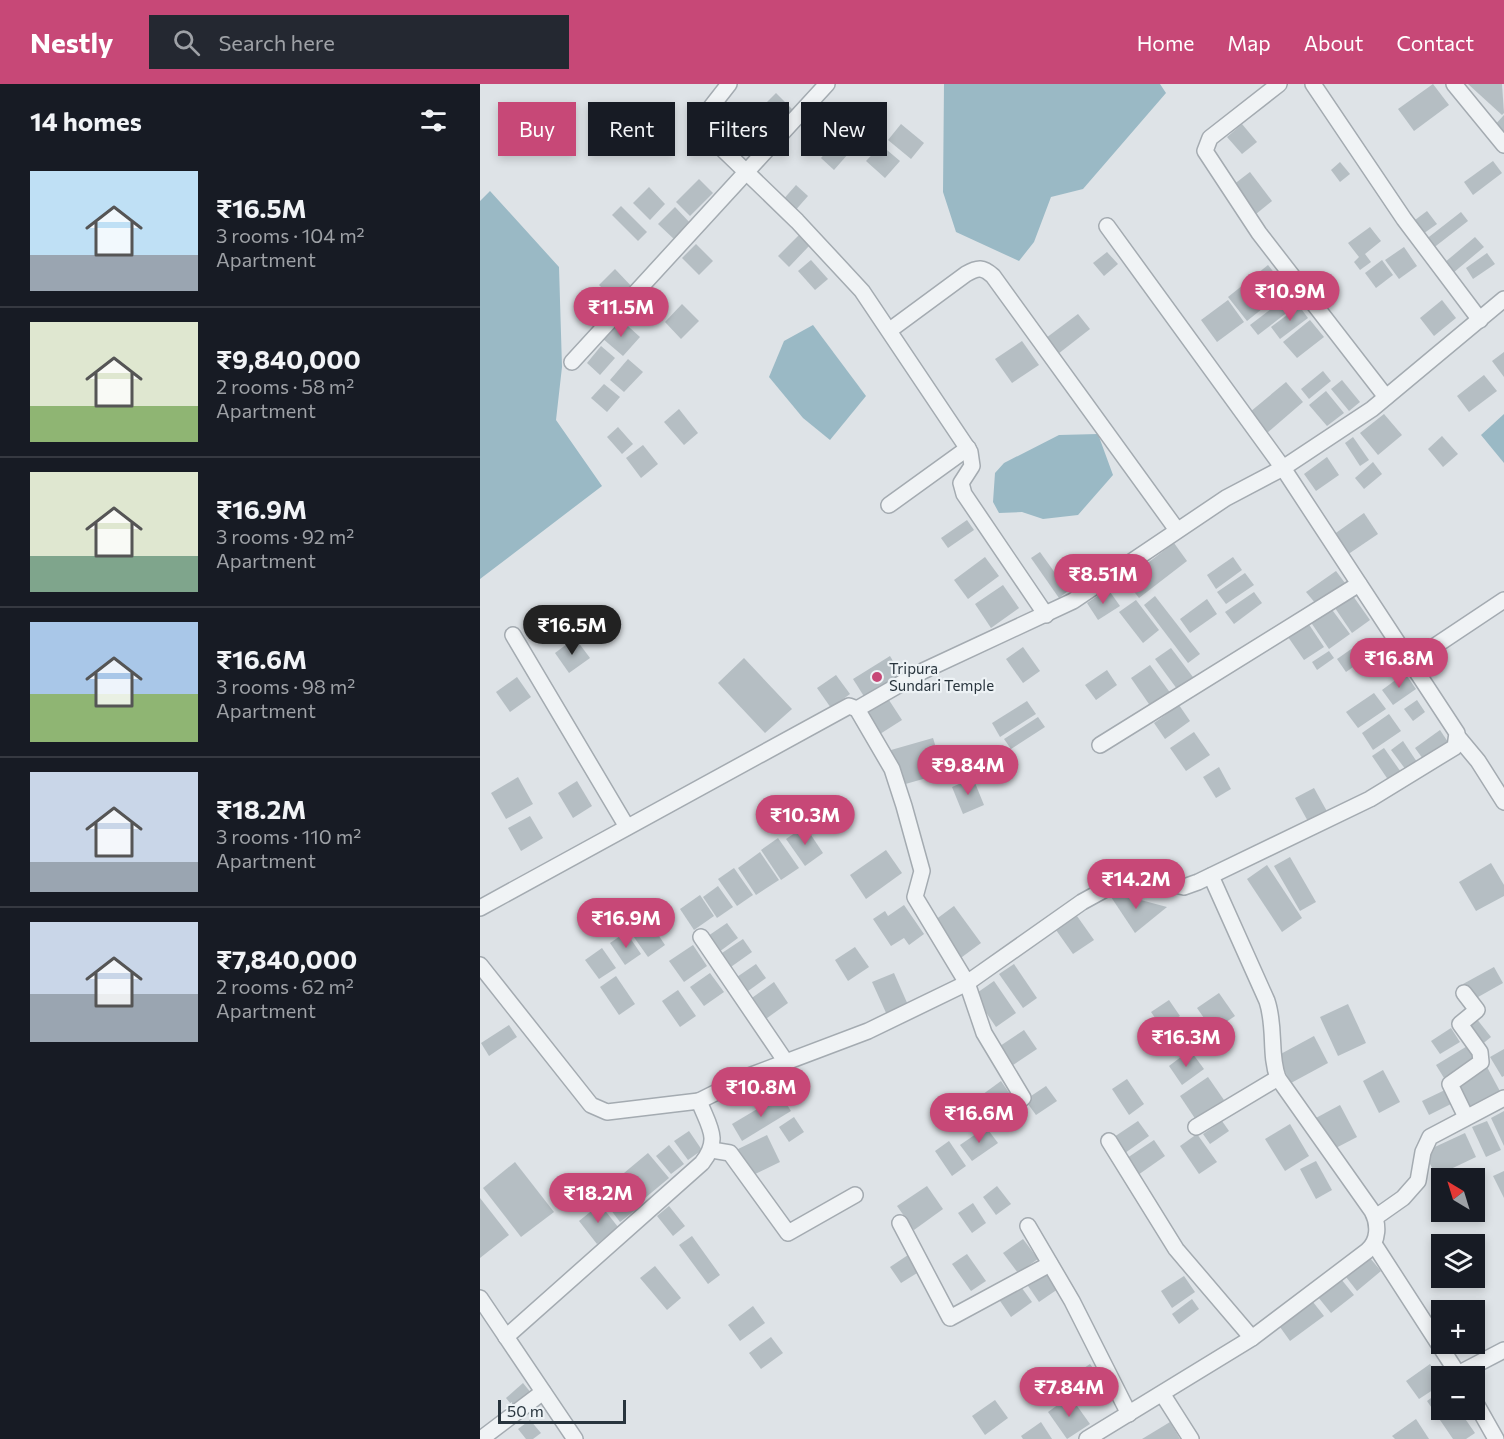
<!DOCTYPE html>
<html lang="en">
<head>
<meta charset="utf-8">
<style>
  body { margin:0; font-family:Commissioner,sans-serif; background:#242831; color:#f1f3f6; height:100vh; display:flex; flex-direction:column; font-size:22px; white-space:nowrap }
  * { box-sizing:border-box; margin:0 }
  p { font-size:20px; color:#9ea1a6 }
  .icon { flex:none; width:33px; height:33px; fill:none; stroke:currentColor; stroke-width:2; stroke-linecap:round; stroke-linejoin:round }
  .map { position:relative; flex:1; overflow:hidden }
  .side { display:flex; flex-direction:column; background:#171b24; width:480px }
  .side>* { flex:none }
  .guide { position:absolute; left:18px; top:18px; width:570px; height:54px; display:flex; gap:12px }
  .needle { width:39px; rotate:322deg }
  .tools { position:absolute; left:951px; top:1084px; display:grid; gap:12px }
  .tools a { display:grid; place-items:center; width:54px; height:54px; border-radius:0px; background:#171b24; box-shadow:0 3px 9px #0003; font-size:30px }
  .scale { position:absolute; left:18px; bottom:15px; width:128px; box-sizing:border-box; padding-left:6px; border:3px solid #28343d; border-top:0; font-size:16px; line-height:21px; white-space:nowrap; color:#28343d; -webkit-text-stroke:4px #edf2f5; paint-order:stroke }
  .price { position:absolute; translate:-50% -51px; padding:0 14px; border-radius:21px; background:#c74877; color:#fff; font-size:20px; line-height:39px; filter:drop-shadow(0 2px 3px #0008) }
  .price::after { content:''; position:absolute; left:50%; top:36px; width:18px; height:14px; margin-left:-9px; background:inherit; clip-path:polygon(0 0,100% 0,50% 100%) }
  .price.current { background:#222; color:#fff }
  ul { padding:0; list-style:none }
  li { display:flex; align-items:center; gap:18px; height:150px; padding:0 30px }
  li+li { border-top:2px solid #363941 }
  li span { display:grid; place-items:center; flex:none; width:168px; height:120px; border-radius:0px; color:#555 }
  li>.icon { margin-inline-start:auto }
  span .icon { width:72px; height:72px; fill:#fffc; stroke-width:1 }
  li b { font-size:26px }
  h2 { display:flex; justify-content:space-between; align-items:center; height:72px; padding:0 30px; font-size:26px }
  .tag { padding:0 21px; border-radius:0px; background:#171b24; box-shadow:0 3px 9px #0003; font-size:21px; line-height:54px }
  .tag.current { background:#c74877; color:#fff }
  header { display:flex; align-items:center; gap:36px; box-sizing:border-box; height:84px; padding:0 30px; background:#c74877; color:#fff }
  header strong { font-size:28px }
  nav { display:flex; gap:33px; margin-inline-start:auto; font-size:21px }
  .search { width:420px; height:54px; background:#242831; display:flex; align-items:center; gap:15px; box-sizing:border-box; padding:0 21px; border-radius:0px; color:#9ea1a6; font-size:22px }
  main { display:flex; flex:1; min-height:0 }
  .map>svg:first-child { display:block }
</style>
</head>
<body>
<header>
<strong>Nestly</strong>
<div class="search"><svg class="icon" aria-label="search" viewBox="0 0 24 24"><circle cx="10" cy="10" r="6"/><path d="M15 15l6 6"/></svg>Search here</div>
<nav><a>Home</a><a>Map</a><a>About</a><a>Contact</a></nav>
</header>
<main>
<section class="side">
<h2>14 homes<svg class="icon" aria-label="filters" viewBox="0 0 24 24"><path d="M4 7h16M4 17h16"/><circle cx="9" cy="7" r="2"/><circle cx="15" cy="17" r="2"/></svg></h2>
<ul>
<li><span style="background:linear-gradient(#bfe0f5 70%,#9aa5b1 0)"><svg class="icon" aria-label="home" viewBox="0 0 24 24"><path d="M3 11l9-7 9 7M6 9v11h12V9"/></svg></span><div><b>₹16.5M</b><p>3 rooms · 104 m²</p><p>Apartment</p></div></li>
<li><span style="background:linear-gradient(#dfe7d0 70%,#8fb573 0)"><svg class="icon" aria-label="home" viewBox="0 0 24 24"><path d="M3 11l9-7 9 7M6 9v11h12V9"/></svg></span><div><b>₹9,840,000</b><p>2 rooms · 58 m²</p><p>Apartment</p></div></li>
<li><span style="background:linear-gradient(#dfe7d0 70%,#7fa58c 0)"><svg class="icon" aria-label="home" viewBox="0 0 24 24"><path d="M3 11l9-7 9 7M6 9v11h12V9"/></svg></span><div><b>₹16.9M</b><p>3 rooms · 92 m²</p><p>Apartment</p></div></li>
<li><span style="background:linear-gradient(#a9c7e8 60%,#8fb573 0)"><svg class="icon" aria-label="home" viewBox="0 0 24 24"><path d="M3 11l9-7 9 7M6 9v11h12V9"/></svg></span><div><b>₹16.6M</b><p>3 rooms · 98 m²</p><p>Apartment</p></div></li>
<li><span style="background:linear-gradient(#c9d6e8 75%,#9aa5b1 0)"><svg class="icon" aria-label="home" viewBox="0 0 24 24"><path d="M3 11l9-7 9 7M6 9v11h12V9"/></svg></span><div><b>₹18.2M</b><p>3 rooms · 110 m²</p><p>Apartment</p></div></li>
<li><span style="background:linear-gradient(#c9d6e8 60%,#9aa5b1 0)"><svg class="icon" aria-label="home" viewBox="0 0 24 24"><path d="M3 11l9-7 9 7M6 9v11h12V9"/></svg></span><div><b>₹7,840,000</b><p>2 rooms · 62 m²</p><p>Apartment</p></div></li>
</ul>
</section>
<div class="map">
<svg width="1024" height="1355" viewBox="0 0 1024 1355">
  <rect width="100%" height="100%" fill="#dee3e7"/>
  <g fill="#9ab9c5">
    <path d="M464,0H680L686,9L603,105L571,113L554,158L539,177L476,148L463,108Z"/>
    <path d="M10,107L79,183L82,283L76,336L122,402L0,495V117Z"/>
    <path d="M333,241L386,312L350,356L323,334L289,293L304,257Z"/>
    <path d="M1024,330V379L1001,351Z"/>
    <path d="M618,350L633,391L598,431L563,435L542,428L519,429L513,418L515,389L524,379L579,351Z"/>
  </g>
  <g fill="#b5bec3">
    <path d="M953,0L969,21L934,47L918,25Z"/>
    <path d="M988,0H1022L1024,29L1022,31Z"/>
    <path d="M296,9L313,26L292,47L275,30Z"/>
    <path d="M1024,31V55L1012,44Z"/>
    <path d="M421,40L444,59L431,75L408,56Z"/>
    <path d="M762,40L777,58L762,70L747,53Z"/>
    <path d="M362,50L375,62L354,86L341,74Z"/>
    <path d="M401,61L420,77L405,94L386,77Z"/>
    <path d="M1013,77L1022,89L993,111L984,98Z"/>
    <path d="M860,78L870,90L860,98L851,86Z"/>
    <path d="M770,88L792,117L776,130L753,101Z"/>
    <path d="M219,95L233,109L210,132L196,118Z"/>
    <path d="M316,101L328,112L313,129L301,118Z"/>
    <path d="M169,103L185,120L170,136L153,119Z"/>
    <path d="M141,122L167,148L158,157L132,131Z"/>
    <path d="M195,123L211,140L195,156L178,140Z"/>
    <path d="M947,127L957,140L940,152L931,139Z"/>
    <path d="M981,128L988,137L952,165L945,156Z"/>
    <path d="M890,143L901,157L885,170L891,178L880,186L874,178L879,173L868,159Z"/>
    <path d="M320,150L330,161L309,183L298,172Z"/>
    <path d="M995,153L1004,163L973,189L964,179Z"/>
    <path d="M216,160L233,177L219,191L202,174Z"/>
    <path d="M924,163L937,182L919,195L905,176Z"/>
    <path d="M627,168L638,180L624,192L613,179Z"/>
    <path d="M1007,169L1015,180L993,195L986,184Z"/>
    <path d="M331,176L348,195L335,206L318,187Z"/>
    <path d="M902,176L913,191L896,204L885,189Z"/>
    <path d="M788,181L807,205L767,237L748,213Z"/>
    <path d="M135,185L154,205L138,220L119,201Z"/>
    <path d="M851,195L859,205L840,221L832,211Z"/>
    <path d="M811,210L818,220L778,251L770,241Z"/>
    <path d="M748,216L764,238L737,258L721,236Z"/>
    <path d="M962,216L976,234L954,252L940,234Z"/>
    <path d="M202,220L219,237L201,255L185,238Z"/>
    <path d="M819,222L828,234L800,255L791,243Z"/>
    <path d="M598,230L610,245L578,270L566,254Z"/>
    <path d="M140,235L160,253L143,272L122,254Z"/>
    <path d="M830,236L844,253L817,274L803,258Z"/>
    <path d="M542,257L559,281L532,299L515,275Z"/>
    <path d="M121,262L135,274L120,291L107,279Z"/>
    <path d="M1024,268V293L1012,277Z"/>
    <path d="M148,275L163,288L144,308L130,296Z"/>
    <path d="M843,287L851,297L829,315L821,305Z"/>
    <path d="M1004,291L1017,307L989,328L977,312Z"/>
    <path d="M862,296L880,318L869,327L851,305Z"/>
    <path d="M806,298L823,318L787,349L770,328Z"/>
    <path d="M124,300L140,313L127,328L111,314Z"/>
    <path d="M846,307L864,329L847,342L829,321Z"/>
    <path d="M199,325L218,349L204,361L184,338Z"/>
    <path d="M904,330L922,351L898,371L880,349Z"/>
    <path d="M138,343L153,360L142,370L127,353Z"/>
    <path d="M962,352L978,370L963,383L948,365Z"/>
    <path d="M873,353L889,376L880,382L865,359Z"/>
    <path d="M163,361L178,380L161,394L146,374Z"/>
    <path d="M847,373L859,391L836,407L824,390Z"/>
    <path d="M893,378L902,390L884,405L875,394Z"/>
    <path d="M884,429L898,450L867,471L853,451Z"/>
    <path d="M487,436L494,446L468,464L461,454Z"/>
    <path d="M694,459L707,477L659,514L645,496Z"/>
    <path d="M560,468L588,507L579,514L551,474Z"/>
    <path d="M505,473L519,492L488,515L474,496Z"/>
    <path d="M753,473L762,486L736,505L727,491Z"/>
    <path d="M856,487L865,499L836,520L826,508Z"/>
    <path d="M765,489L774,501L746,520L737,508Z"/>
    <path d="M523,501L539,524L511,544L495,520Z"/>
    <path d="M628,505L640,522L618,536L607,519Z"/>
    <path d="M774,508L782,519L754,540L745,528Z"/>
    <path d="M675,512L720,570L708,579L664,521Z"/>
    <path d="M873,512L890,536L872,549L855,524Z"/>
    <path d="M727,515L737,530L710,549L700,535Z"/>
    <path d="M656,516L679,546L663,559L639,528Z"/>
    <path d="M850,523L870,550L849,565L830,537Z"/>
    <path d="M828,539L844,563L824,576L808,553Z"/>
    <path d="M95,554L110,574L89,589L75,569Z"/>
    <path d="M877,561L886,574L866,588L857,575Z"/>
    <path d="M543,563L560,587L543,599L526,575Z"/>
    <path d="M691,564L716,597L700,609L675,575Z"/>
    <path d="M849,567L854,574L837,586L832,578Z"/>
    <path d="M410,572L421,591L385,614L373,595Z"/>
    <path d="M264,574L312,625L285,649L238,599Z"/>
    <path d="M670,581L691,610L671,623L651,594Z"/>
    <path d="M627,586L637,601L616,616L605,601Z"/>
    <path d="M925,589L936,605L913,621L902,606Z"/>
    <path d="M356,591L370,610L351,624L337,604Z"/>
    <path d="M37,593L51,613L30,628L16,608Z"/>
    <path d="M894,609L906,625L878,644L866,628Z"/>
    <path d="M405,610L422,636L400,650L383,624Z"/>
    <path d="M937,616L945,628L933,637L924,625Z"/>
    <path d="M547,617L556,630L520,653L512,639Z"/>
    <path d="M699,621L710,637L685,655L674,639Z"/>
    <path d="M909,630L921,647L893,666L882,649Z"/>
    <path d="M558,633L565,643L531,665L524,655Z"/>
    <path d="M960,646L968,658L943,675L935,664Z"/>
    <path d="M714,648L730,671L706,687L690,664Z"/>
    <path d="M453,654L464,689L422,701L411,666Z"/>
    <path d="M923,657L937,678L926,686L911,666Z"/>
    <path d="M904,664L923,691L911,700L892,672Z"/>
    <path d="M739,683L751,705L736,714L723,693Z"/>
    <path d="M38,693L53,720L26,735L11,709Z"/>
    <path d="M493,694L504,721L483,730L472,703Z"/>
    <path d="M97,697L112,722L93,734L78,709Z"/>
    <path d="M834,704L849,731L830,741L815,714Z"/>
    <path d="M50,732L63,754L41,767L28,744Z"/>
    <path d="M325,742L343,769L325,782L306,755Z"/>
    <path d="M298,754L319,784L301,796L281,766Z"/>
    <path d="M406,766L422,789L386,815L370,791Z"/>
    <path d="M280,768L299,796L276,811L258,784Z"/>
    <path d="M810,773L836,818L820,827L794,782Z"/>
    <path d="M1011,779L1024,801V812L996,827L979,798Z"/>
    <path d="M787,781L822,834L802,848L767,795Z"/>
    <path d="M254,784L273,811L257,822L238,795Z"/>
    <path d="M238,802L253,823L237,834L223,813Z"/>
    <path d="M627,807L687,823L655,849Z"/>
    <path d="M220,811L234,832L214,846L200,825Z"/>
    <path d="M424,821L444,850L429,861L424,854L411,862L393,835L405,827L408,832Z"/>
    <path d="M474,822L501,859L478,876L451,839Z"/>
    <path d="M597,832L614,856L593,870L576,846Z"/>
    <path d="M169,837L185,861L168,873L151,849Z"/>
    <path d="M247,839L258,854L239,868L228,852Z"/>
    <path d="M146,848L161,870L145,881L130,859Z"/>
    <path d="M263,855L272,868L248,885L239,871Z"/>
    <path d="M213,861L227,882L204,898L189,877Z"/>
    <path d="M375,863L389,883L368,897L355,876Z"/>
    <path d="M122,864L136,884L119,895L105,876Z"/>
    <path d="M276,880L286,894L264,910L254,895Z"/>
    <path d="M534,880L557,914L543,924L519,890Z"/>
    <path d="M1014,883L1023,899L991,917L983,900Z"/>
    <path d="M230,889L244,908L224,922L210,903Z"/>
    <path d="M414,889L428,921L407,931L392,898Z"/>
    <path d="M136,892L155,920L139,931L120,903Z"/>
    <path d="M514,897L536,929L516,943L494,911Z"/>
    <path d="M294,898L308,919L283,937L269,916Z"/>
    <path d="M198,906L216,932L200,943L182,917Z"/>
    <path d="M739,909L755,932L733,947L717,924Z"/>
    <path d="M689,916L700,932L682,944L671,928Z"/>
    <path d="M868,920L886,959L858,972L840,933Z"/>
    <path d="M996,934L1011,953L1000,962L985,943Z"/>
    <path d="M698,940L711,958L695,969L682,951Z"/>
    <path d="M29,941L37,953L9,972L1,959Z"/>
    <path d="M971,944L980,958L960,970L951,957Z"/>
    <path d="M544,946L557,965L533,981L520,962Z"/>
    <path d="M834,952L848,979L811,999L797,972Z"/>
    <path d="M989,961L997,974L964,994L956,981Z"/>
    <path d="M1024,965V992L1022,993L1010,973Z"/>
    <path d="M710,966L724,985L702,1001L689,982Z"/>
    <path d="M1007,983L1022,1011L990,1028L974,1000Z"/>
    <path d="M903,986L920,1018L899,1029L883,997Z"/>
    <path d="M728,993L744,1016L716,1036L700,1012Z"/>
    <path d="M647,995L664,1020L649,1031L632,1005Z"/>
    <path d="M521,997L530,1010L504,1029L495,1016Z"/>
    <path d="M566,1002L577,1017L556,1031L545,1016Z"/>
    <path d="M967,1005L973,1019L949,1031L942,1017Z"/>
    <path d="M301,1011L311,1027L262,1057L252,1040Z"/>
    <path d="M860,1021L877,1053L850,1067L834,1035Z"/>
    <path d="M1024,1027V1062L1011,1034Z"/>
    <path d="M314,1033L324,1048L309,1058L299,1043Z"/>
    <path d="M658,1037L669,1052L645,1069L634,1053Z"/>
    <path d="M742,1037L749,1047L730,1060L723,1050Z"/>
    <path d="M1007,1037L1021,1066L1006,1073L992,1043Z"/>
    <path d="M810,1040L829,1072L805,1087L785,1055Z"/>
    <path d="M506,1043L518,1059L492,1077L480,1061Z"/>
    <path d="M209,1047L222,1066L208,1076L194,1057Z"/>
    <path d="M985,1049L996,1073L956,1092L944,1068Z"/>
    <path d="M717,1050L737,1078L719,1090L700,1062Z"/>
    <path d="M287,1051L300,1078L269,1093L256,1066Z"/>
    <path d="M674,1056L685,1072L658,1091L647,1074Z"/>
    <path d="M469,1057L486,1082L472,1092L455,1067Z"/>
    <path d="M189,1061L204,1080L191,1090L176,1072Z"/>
    <path d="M168,1069L189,1094L165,1114L144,1089Z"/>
    <path d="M836,1077L852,1106L836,1115L820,1085Z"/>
    <path d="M35,1078L74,1128L41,1153L3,1104Z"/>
    <path d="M1024,1087V1114L1013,1092Z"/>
    <path d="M139,1099L158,1124L140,1138L121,1113Z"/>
    <path d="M447,1102L463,1125L434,1146L417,1122Z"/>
    <path d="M517,1102L531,1120L516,1131L503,1113Z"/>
    <path d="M0,1114L29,1151L0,1174Z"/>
    <path d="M493,1119L506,1139L492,1149L478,1129Z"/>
    <path d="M120,1120L138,1143L117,1160L99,1137Z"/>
    <path d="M189,1122L205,1142L193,1152L177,1132Z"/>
    <path d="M212,1152L240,1191L228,1200L199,1161Z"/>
    <path d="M543,1155L558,1175L538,1189L523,1169Z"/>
    <path d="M431,1169L442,1186L421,1199L410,1183Z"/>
    <path d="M487,1170L506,1197L491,1207L472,1180Z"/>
    <path d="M890,1174L901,1187L877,1207L866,1193Z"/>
    <path d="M175,1182L201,1214L187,1226L160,1194Z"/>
    <path d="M565,1187L578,1205L559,1218L546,1199Z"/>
    <path d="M704,1192L715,1208L692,1224L681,1207Z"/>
    <path d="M861,1195L874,1211L851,1229L838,1213Z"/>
    <path d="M539,1200L552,1218L531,1233L518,1214Z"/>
    <path d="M712,1215L719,1225L699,1240L692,1230Z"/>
    <path d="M833,1218L844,1232L810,1257L800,1243Z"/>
    <path d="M273,1222L285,1239L260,1257L248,1241Z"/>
    <path d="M291,1253L303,1269L281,1285L269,1269Z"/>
    <path d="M610,1280L623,1298L602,1313L589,1294Z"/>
    <path d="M950,1280L962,1300L939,1315L926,1297Z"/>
    <path d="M43,1299L52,1310L35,1325L26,1314Z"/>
    <path d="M962,1306V1326H979L995,1349L986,1355H973L947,1317Z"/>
    <path d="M590,1312L610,1340L587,1355L568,1328Z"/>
    <path d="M515,1316L528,1334L505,1351L492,1332Z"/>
    <path d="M936,1335L949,1355H915L912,1352Z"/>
    <path d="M50,1336L61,1349L53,1355H46L38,1345Z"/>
    <path d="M561,1338L572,1355H543L541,1352Z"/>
    <path d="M690,1338L700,1355H662Z"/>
  </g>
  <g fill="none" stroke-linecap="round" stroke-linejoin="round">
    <defs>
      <g id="minor">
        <path d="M249,0L224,32L222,38L227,50L317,137L382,207L490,368L492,382L481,399L484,410L566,531"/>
        <path d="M799,0L730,54L725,67L779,149L906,313"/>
        <path d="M833,0L924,135L1000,236"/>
        <path d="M974,0L1024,61"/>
        <path d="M410,246L486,190C498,183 503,183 513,192L697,446"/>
        <path d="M92,278L347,0"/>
        <path d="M409,421L488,364"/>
        <path d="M33,551L147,743"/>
        <path d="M931,578L1024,516"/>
        <path d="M377,625L443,587L593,517L746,414L803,384L892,325L1024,215"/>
        <path d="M978,653L998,677L1024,718"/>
        <path d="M620,661L879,500"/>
        <path d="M0,824L369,622L377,625L412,685L424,722L442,787L435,813L487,899L602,818L642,796L656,792L704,803L718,798L890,715L975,663L977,649L803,384L627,142"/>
        <path d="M221,853L306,978"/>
        <path d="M0,881L111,1021L127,1028L219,1017C229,1043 241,1055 222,1079L26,1253"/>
        <path d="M984,909L997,926L980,940L1000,968L1001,978L970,1000L986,1033"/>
        <path d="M219,1017L269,992L388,947L487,899L504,949L543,1014"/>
        <path d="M716,1043L798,994"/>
        <path d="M629,1057L696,1165L772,1254"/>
        <path d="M232,1066L250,1069L308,1149L375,1111"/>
        <path d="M896,1133L923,1114L938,1097L943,1068L950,1053L1024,1014"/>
        <path d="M420,1139L470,1234L570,1180"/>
        <path d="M548,1142L592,1217L649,1330"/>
        <path d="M894,1160L980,1293"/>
        <path d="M0,1214L95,1355"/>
        <path d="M978,1290L1024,1266"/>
        <path d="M683,1311L711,1355"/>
        <path d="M994,1316L1016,1355"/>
        <path d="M1,1355L63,1308"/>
        <path d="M607,1355L772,1254L887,1167C899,1157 899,1140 892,1127L798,994C789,970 796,944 787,917L731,792"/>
      </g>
    </defs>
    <use href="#minor" stroke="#a4abb1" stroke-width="18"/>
    <use href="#minor" stroke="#f0f3f5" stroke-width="15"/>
  </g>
  <circle fill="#c74877" stroke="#edf2f5" stroke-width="2" cx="397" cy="593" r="6"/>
  <g text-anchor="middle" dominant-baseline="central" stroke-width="4.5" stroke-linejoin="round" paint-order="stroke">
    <g font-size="15" fill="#28343d" stroke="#edf2f5" text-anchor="start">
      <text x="409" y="584">Tripura<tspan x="409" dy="17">Sundari Temple</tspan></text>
    </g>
  </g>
</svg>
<div class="tools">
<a><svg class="needle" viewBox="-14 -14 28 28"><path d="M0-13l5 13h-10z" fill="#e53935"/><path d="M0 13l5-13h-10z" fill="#9ea1a6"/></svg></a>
<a><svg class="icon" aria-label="layers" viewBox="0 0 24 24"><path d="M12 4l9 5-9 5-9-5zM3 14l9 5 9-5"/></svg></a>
<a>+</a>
<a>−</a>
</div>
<div class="scale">50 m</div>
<b class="price" style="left:810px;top:238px">₹10.9M</b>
<b class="price" style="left:141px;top:254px">₹11.5M</b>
<b class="price" style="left:623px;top:521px">₹8.51M</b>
<b class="price current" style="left:92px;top:572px">₹16.5M</b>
<b class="price" style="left:919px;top:605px">₹16.8M</b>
<b class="price" style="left:488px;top:712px">₹9.84M</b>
<b class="price" style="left:325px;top:762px">₹10.3M</b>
<b class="price" style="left:656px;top:826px">₹14.2M</b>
<b class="price" style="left:146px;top:865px">₹16.9M</b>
<b class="price" style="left:706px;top:984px">₹16.3M</b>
<b class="price" style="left:281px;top:1034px">₹10.8M</b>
<b class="price" style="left:499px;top:1060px">₹16.6M</b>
<b class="price" style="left:118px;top:1140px">₹18.2M</b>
<b class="price" style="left:589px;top:1334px">₹7.84M</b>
<div class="guide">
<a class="tag current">Buy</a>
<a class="tag">Rent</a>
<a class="tag">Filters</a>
<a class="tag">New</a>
</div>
</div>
</main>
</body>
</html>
